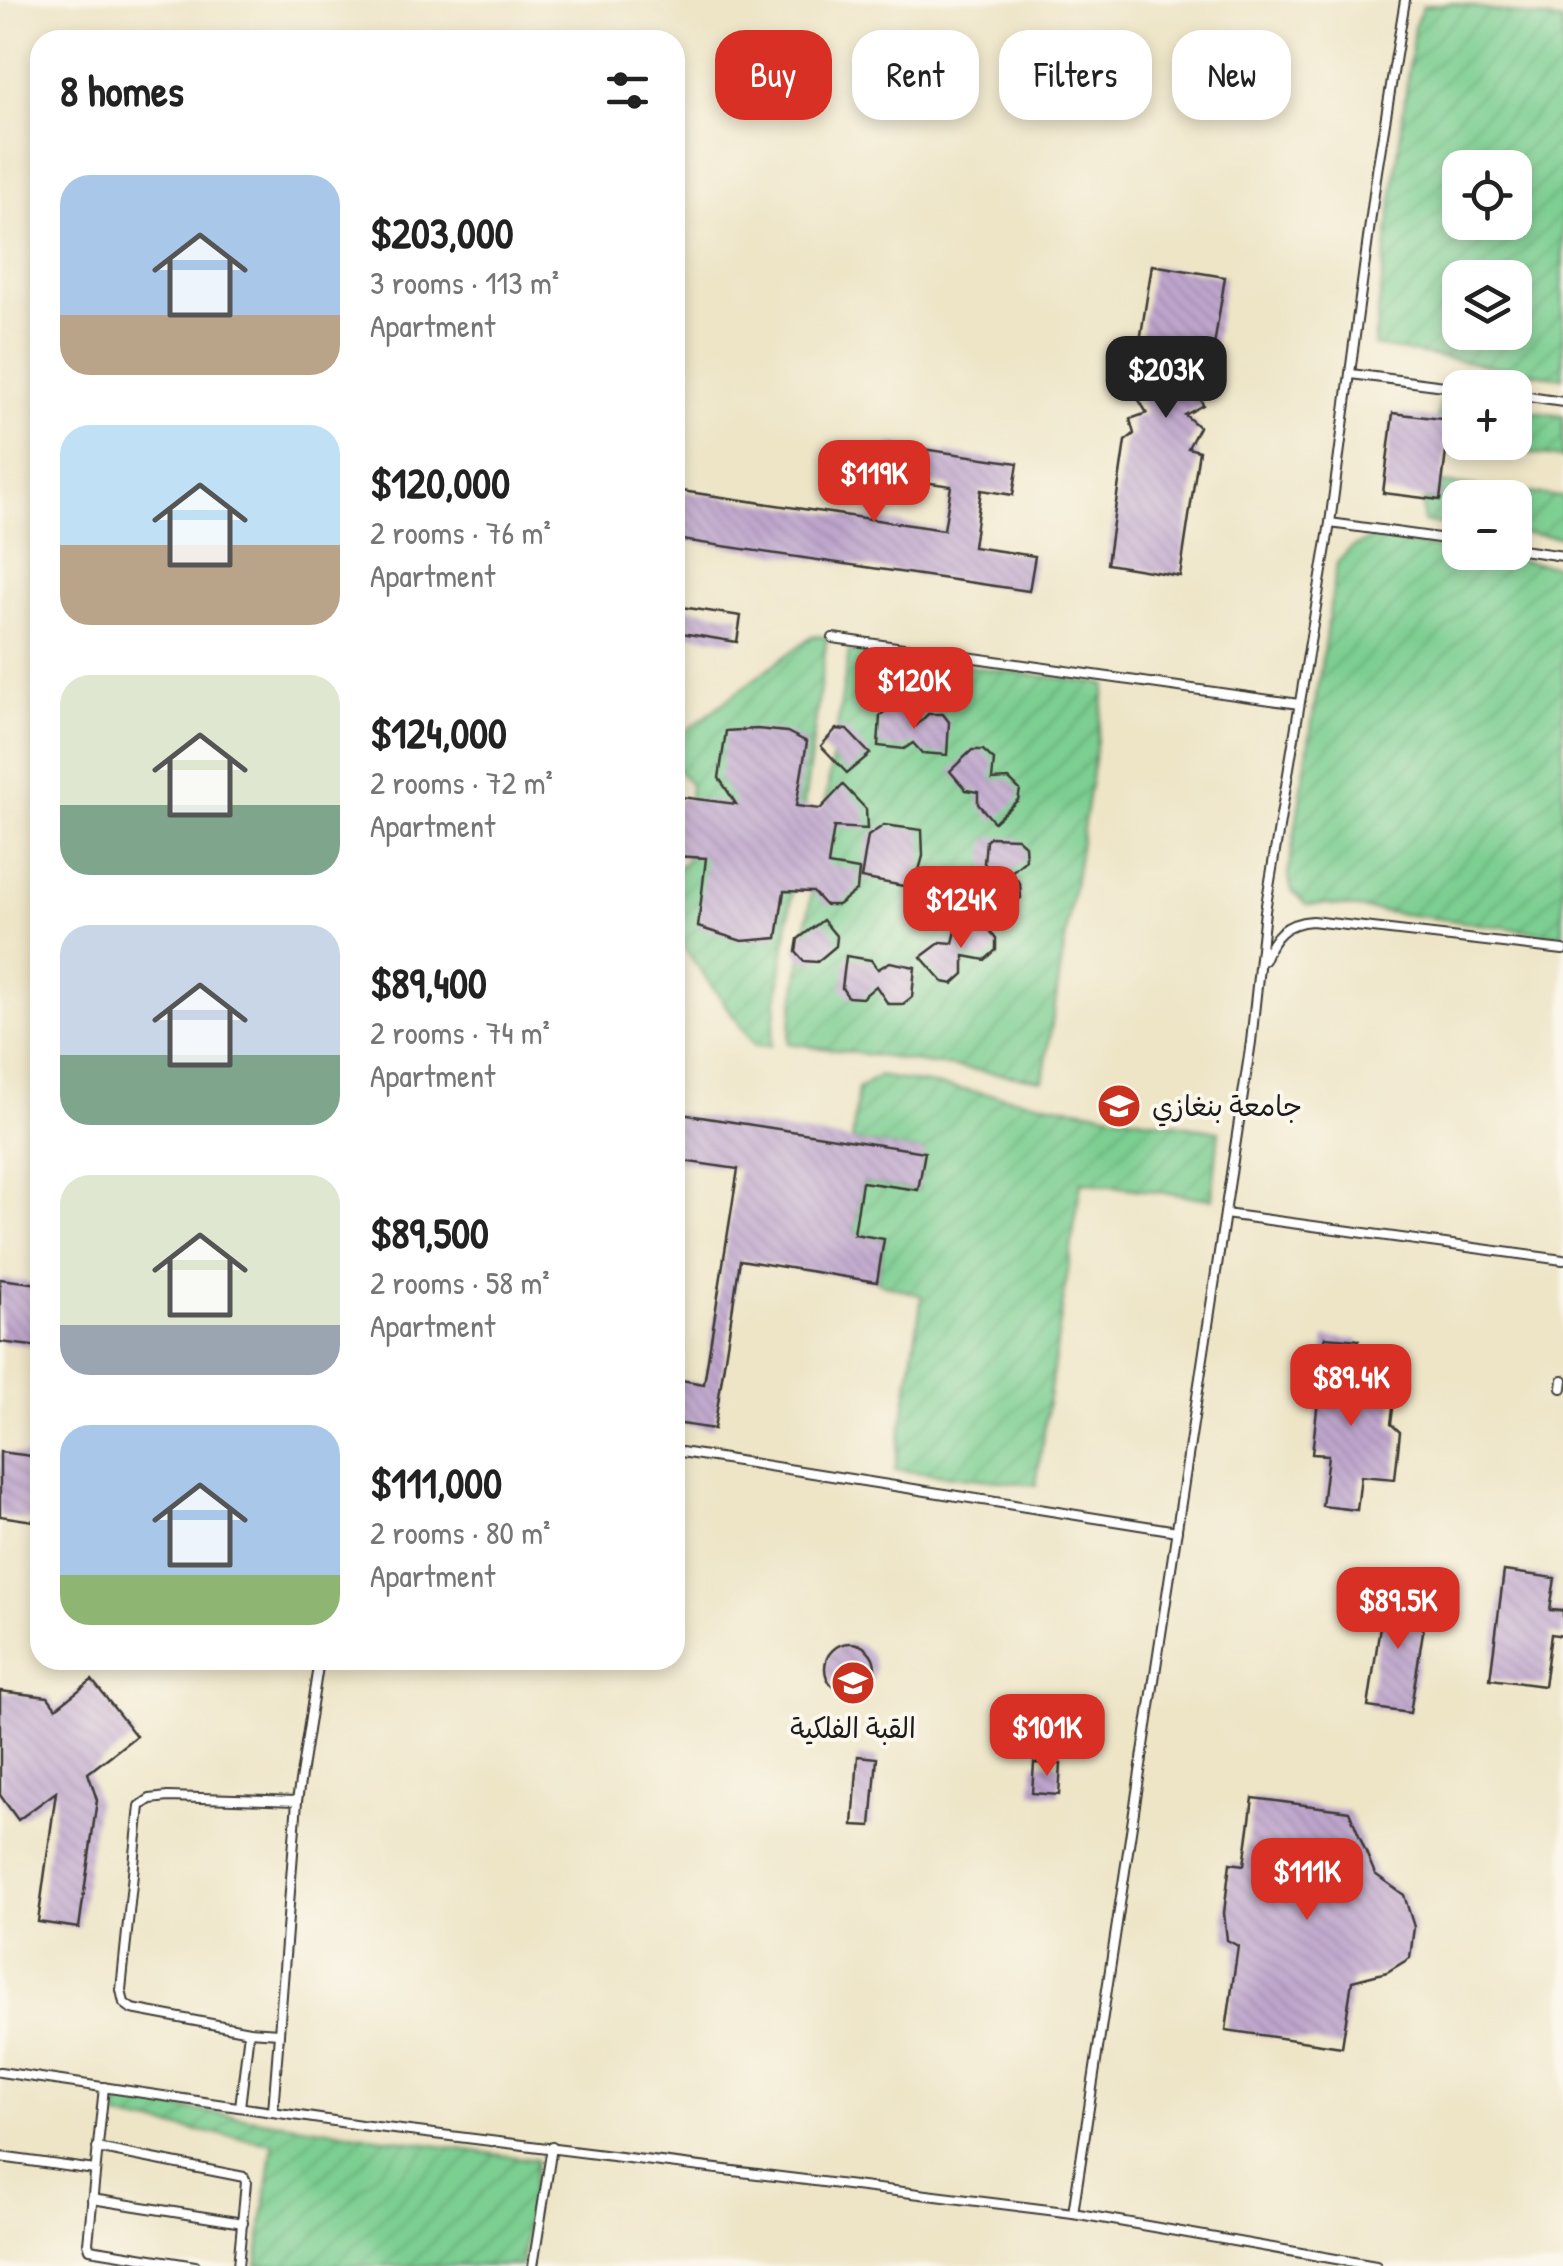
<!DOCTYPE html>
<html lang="en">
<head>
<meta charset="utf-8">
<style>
  body { margin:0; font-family:"Patrick Hand","Playpen Sans Arabic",sans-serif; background:#f6f6f6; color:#222; height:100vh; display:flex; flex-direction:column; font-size:38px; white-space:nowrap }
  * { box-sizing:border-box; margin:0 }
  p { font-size:32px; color:#767676 }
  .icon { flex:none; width:55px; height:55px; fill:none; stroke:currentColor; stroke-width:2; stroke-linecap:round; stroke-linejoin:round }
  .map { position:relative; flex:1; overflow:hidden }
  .sheet { position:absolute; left:30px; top:30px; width:655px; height:1640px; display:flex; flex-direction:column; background:#fff; border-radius:30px; box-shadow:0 5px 15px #0003 }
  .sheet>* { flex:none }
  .top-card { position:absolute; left:715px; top:30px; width:698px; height:90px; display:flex; gap:20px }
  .buttons { position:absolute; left:1442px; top:150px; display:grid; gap:20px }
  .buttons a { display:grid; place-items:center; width:90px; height:90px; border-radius:20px; background:#fff; box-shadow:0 5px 15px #0003; font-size:50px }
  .price { position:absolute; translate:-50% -85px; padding:0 22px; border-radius:20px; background:#d93025; color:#fff; font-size:32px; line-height:65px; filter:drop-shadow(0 2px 5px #0008) }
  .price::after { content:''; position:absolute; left:50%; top:60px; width:30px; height:22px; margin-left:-15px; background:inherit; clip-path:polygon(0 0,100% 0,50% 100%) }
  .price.current { background:#222; color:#fff }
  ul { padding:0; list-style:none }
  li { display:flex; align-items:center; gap:30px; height:250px; padding:0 30px }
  li span { display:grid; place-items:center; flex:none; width:280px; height:200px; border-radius:30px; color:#555 }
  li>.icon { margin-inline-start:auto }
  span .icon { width:120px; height:120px; fill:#fffc; stroke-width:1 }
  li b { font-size:42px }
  h2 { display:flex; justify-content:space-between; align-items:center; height:120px; padding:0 30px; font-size:42px }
  .chip { padding:0 35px; border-radius:30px; background:#fff; box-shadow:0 5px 15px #0003; font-size:35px; line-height:90px }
  .chip.current { background:#d93025; color:#fff }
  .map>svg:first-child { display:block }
</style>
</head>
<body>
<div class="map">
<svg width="1563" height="2266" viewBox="0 0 1563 2266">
  <defs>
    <pattern id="garden-furrows" width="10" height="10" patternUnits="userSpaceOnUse" patternTransform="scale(2.5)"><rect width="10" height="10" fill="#7bce91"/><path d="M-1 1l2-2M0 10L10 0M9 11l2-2" fill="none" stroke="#6ab07c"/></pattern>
    <pattern id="building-back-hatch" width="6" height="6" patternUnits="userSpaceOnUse" patternTransform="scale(2.5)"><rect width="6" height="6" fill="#bea5cc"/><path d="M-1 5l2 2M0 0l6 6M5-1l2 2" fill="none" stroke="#a38daf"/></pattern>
  </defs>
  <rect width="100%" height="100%" fill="#fbf7ec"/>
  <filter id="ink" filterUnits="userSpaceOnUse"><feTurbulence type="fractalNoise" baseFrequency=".01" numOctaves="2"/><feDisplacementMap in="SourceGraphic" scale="20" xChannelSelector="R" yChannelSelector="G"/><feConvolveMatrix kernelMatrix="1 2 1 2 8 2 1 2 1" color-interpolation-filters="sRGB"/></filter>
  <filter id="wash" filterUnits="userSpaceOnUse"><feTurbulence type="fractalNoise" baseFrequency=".0048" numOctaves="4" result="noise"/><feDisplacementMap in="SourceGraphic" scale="40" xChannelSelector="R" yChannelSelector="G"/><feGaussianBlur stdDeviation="2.25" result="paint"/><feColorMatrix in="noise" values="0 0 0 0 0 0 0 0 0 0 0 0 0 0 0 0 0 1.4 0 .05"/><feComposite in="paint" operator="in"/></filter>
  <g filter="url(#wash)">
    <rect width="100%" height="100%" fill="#eee5c7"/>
    <g fill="url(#garden-furrows)" stroke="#4c7556" stroke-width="2.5" fill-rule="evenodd">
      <path d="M1451,3L1563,22V378L1374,346L1414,27L1423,6ZM1460,168H1515V222H1460ZM1460,278H1515V332H1460Z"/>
      <path d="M1441,399L1460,402V442H1515V409L1563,416V458L1450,443V421L1437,420Z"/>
      <path d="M1442,483L1563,497V537L1515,532V498H1460V526L1423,522V501L1440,500Z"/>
      <path d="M1374,538L1563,567V935L1326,904L1306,905L1292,890L1288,876L1337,563L1351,548Z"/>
      <path d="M812,636L827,637L771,1046H755L675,935V869L686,861L690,784L675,767V739Z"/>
      <path d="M849,651L1106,684L1043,1080L788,1043Z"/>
      <path d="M878,1076L1219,1131L1212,1199L1081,1182L1036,1485L895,1470L922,1296L877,1282L884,1239L854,1234L862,1182L918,1190L924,1152L852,1141L858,1089Z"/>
      <path d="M118,2099L536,2160L521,2266H257L273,2143L117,2118Z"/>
    </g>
    <g id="blocks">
      <g fill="url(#building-back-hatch)">
        <path d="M1152,265L1225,277L1207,390L1197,391L1203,405L1185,415L1199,427L1188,448L1199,451L1180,576L1107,564L1125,441L1134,434L1130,419L1147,413L1134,392L1144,382L1135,373Z"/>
        <path d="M1393,413L1450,420L1440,500L1383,493Z"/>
        <path d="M889,444L1018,463L1013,495L981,490L973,547L1035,556L1029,591L675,539V490L944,530L951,486L884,476Z"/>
        <path d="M675,606L741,616L737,642L675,632Z"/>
        <path d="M888,708H903L916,726L928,714H943L949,722L947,755L922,753L913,743L904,749L878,746L880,716Z"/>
        <path d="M757,729L787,732L807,742L796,806L820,809L843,785L866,809L867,829L834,827L828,865L859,870L857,890L838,905H825L813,892L784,891L777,938L742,941L698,927L706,858L675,856V806L681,797L736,804L719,778L726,731Z"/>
        <path d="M836,729L847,730L870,754L847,773L821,746Z"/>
        <path d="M972,750H983L994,760L992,780L1009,779L1020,790L1018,800L994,822L978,804V792L966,790L950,771Z"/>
        <path d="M884,825L922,830L923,856L914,888L861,878L868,836Z"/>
        <path d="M990,837L1017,838L1025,845L1026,860L1010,873L1020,883L1021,898L1013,904H980L981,879L990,871L984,863L986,841Z"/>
        <path d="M976,915L996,938V950L985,960L964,956V974L953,984L943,982L921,957L941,942L953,943L956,931Z"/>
        <path d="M823,920L837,937L836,946L817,962L804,961L796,952L798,939Z"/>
        <path d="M846,956L871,960L878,969L890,962L915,967L912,997L903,1004H888L876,986L862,998L848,997L842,988Z"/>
        <path d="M675,1113L925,1152L918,1190L862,1182L854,1234L884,1239L877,1282L740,1260L714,1429L675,1423V1379L704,1384L738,1169L675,1160Z"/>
        <path d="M0,1279L40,1284V1347L0,1342Z"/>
        <path d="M1325,1337L1359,1340L1352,1396L1394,1401L1391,1424L1400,1432L1395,1479L1361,1476L1357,1510L1322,1506L1328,1455L1312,1454Z"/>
        <path d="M0,1452L40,1457V1522L0,1516Z"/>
        <path d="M1504,1571L1555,1578L1550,1610L1563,1611V1636L1551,1634L1544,1686L1490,1679Z"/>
        <path d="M1399,1574L1414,1576L1410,1610L1426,1613L1410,1713L1368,1707L1383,1606L1395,1608Z"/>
        <circle cx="850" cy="1668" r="25"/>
        <path d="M92,1680L136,1736L88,1773L97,1800L79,1928L38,1922L56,1792L18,1820L0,1795V1691L48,1697L56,1708Z"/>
        <path d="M858,1756L877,1758L871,1826L853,1825Z"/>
        <path d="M1034,1763L1061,1764L1059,1795L1032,1793Z"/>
        <path d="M1253,1798L1349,1811L1375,1874L1404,1895L1414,1927L1410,1958L1387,1972L1352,1981L1342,2047L1226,2030L1238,1946L1227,1940L1224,1913L1230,1863L1244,1865Z"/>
      </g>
    </g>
  </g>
  <g filter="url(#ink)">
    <use href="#blocks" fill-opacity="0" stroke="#3c3a36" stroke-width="2.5"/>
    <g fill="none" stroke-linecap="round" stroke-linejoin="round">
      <defs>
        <g id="lane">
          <path d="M1351,374L1460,388"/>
          <path d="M1515,395L1563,402"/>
          <path d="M1330,523L1460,541"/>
          <path d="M1515,549L1563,556"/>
          <path d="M833,638L1299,704"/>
          <path d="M1264,960C1274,935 1285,923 1312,921L1563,950"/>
          <path d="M1225,1214L1563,1260"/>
          <path d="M1562,1388L1563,1380"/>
          <path d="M675,1451L1177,1531"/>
          <path d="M279,2033L249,2031L132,2009L124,2003L121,1990L140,1806L150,1799L168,1797L297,1801"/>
          <path d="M0,2072L361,2125L1073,2213L1376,2266"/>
          <path d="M104,2087L88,2243L90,2249L195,2266"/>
          <path d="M240,2107L249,2031"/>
          <path d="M273,2111L297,1801L319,1660"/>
          <path d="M97,2148L244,2177L246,2182L238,2266"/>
          <path d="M0,2157L95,2170"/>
          <path d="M92,2199L243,2223"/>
          <path d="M1073,2213L1251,1042L1265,911L1330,523L1377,171L1405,0"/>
          <path d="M533,2266L552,2147"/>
        </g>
      </defs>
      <use href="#lane" stroke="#3c3a36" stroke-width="12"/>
      <use href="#lane" stroke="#fff" stroke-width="8"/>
    </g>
  </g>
  <defs>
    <symbol id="university-disc" viewBox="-11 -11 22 22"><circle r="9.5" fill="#c8321e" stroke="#fbf7ec"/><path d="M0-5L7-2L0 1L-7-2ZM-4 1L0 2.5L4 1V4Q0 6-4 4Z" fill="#fff"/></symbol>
  </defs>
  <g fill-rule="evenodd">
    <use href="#university-disc" x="1094" y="1081" width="50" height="50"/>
    <use href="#university-disc" x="828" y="1658" width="50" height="50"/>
  </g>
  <g text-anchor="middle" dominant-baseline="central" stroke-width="8" stroke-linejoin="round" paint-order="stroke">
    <g font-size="28" fill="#1c1c1c" stroke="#fbf7ec" text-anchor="start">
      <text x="1152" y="1106">جامعة بنغازي</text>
      <text x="853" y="1728" text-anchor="middle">القبة الفلكية</text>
    </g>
  </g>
</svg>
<div class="buttons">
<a><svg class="icon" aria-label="locate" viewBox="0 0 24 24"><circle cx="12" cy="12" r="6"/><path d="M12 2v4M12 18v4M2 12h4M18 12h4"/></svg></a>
<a><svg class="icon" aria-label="layers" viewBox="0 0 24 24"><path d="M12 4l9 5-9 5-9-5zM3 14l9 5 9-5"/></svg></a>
<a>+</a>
<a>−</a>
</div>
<b class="price current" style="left:1166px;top:421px">$203K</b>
<b class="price" style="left:874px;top:525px">$119K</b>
<b class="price" style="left:914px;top:732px">$120K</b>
<b class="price" style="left:961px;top:951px">$124K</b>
<b class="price" style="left:1351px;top:1429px">$89.4K</b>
<b class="price" style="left:1398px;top:1652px">$89.5K</b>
<b class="price" style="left:1047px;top:1779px">$101K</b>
<b class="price" style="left:1307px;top:1923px">$111K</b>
<div class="top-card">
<a class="chip current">Buy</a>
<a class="chip">Rent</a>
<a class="chip">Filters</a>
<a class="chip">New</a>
</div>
<section class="sheet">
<h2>8 homes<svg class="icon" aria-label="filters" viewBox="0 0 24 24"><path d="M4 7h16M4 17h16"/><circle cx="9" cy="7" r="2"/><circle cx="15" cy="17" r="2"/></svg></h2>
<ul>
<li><span style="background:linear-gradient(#a9c7e8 70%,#b9a48a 0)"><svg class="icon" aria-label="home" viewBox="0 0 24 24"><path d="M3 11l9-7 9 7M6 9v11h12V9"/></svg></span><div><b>$203,000</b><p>3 rooms · 113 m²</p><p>Apartment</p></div></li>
<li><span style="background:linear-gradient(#bfe0f5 60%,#b9a48a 0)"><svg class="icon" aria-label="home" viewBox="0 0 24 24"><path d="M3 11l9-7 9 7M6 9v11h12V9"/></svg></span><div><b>$120,000</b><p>2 rooms · 76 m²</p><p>Apartment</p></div></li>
<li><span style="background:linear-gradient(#dfe7d0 65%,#7fa58c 0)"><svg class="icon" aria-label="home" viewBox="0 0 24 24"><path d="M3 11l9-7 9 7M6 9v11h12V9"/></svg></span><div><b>$124,000</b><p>2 rooms · 72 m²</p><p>Apartment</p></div></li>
<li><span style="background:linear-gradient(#c9d6e8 65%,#7fa58c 0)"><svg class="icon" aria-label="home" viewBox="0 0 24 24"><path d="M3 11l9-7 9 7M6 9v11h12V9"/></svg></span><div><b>$89,400</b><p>2 rooms · 74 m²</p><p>Apartment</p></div></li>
<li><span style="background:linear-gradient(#dfe7d0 75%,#9aa5b1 0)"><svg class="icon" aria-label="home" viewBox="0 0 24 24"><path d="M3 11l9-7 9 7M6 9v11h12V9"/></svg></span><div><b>$89,500</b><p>2 rooms · 58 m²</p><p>Apartment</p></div></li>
<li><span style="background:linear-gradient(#a9c7e8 75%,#8fb573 0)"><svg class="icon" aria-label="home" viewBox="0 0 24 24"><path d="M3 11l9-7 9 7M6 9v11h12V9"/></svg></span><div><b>$111,000</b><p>2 rooms · 80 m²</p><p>Apartment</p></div></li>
</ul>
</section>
</div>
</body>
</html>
